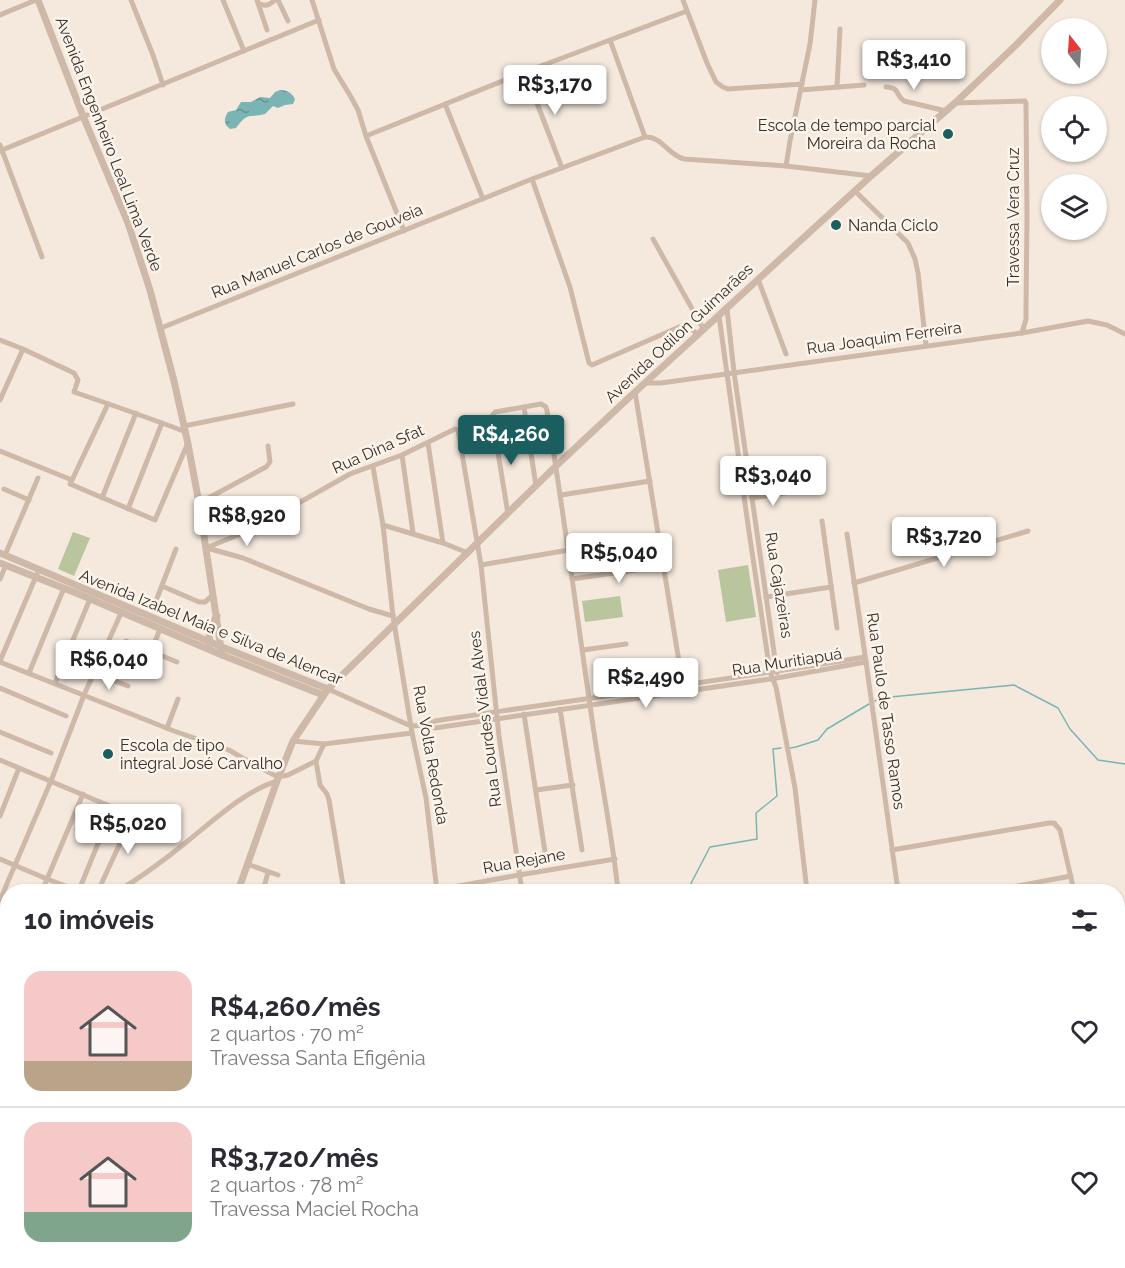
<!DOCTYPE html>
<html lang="pt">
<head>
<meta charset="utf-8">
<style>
  body { margin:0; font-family:Raleway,sans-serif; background:#f7f7f7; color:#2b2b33; height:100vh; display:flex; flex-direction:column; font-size:22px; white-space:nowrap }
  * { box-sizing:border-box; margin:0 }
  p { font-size:20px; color:#7c7c81 }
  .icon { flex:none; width:33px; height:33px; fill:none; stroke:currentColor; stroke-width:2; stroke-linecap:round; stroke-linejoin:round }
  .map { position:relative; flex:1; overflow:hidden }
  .panel { position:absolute; left:0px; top:884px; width:1125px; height:386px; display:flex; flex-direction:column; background:#fff; border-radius:24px 24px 0 0; box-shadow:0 2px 4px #0004 }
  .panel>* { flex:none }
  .needle { width:39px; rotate:343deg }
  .fabs { position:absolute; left:1041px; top:18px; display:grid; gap:12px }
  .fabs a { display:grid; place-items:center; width:66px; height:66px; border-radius:50%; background:#fff; box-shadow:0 2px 4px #0004; font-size:30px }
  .price { position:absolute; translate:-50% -51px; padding:0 14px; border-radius:6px; background:#fff; color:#222; font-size:20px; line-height:39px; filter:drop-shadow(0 2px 3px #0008) }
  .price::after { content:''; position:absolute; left:50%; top:36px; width:18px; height:14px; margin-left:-9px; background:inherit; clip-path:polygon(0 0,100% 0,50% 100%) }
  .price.active { background:#1b5e60; color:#fff }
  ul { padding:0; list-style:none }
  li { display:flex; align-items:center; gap:18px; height:150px; padding:0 24px }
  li+li { border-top:2px solid #e1e1e2 }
  li span { display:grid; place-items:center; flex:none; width:168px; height:120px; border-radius:18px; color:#555 }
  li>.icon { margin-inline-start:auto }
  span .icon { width:72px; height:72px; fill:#fffc; stroke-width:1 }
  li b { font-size:26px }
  h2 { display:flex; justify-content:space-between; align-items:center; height:72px; padding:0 24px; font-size:26px }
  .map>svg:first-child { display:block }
</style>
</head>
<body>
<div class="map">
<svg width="1125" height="1268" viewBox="0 0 1125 1268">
  <defs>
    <pattern id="grass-tufts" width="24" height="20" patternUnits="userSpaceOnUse" patternTransform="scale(1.5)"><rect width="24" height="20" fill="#b9c59d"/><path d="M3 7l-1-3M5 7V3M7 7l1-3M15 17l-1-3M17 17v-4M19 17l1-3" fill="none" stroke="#98a080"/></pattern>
    <pattern id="water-ripples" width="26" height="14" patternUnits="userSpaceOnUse" patternTransform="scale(1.5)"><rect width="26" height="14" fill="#7bb4b4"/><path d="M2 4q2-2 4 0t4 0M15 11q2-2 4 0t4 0" fill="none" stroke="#669392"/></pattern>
  </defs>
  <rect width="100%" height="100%" fill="#f5e9de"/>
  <path fill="url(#grass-tufts)" d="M1118,1172L1125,1185V1254L1118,1257Z"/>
  <g fill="#b9c59d">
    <path d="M73,532L90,538L74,576L58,569Z"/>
    <path d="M748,565L756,617L726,622L718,570Z"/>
    <path d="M620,596L623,617L585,622L582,601Z"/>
  </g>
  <path fill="url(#water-ripples)" d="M280,90C287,90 292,93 295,99L293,104L285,105L278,108L273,106L265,114C248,118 248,112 236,128L230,129L226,125C224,120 225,117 228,112L236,110L241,102H251L260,97L270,98L275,92Z"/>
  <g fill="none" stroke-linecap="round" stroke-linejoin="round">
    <g stroke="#7bb4b4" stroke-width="1.5">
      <path d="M875,701L880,698L1014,685L1058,708L1070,729L1098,760L1125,764"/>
      <path d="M790,748L796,747L818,740L827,729L869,704"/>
      <path d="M687,891L710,847L757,839L756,813L777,796L773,749L781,748"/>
    </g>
    <g stroke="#ceb9a9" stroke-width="5">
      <path d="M131,0L153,55L163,85"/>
      <path d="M223,0L244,51"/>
      <path d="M257,0L267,30"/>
      <path d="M278,0L288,21"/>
      <path d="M312,0L334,69L351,97L358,110L366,136L404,231"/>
      <path d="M683,0L707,63L716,82L723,87L728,89L802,84"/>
      <path d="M258,3C264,7 270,5 275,0"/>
      <path d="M0,15L36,0"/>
      <path d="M610,40L645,137"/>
      <path d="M525,72L562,168"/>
      <path d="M837,87L840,29"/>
      <path d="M886,87C901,88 894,94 904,101L946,111"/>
      <path d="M801,90L864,85"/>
      <path d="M955,103L1025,101L1026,103L1027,217L1026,308V319L1022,333"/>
      <path d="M445,104L483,199"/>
      <path d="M366,136L525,72L687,11"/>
      <path d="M0,145L42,257"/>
      <path d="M0,151L319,20"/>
      <path d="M786,166L790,141L810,44L815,0"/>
      <path d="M532,179L570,287L589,363L592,365L686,324L698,335"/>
      <path d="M855,191L908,243L915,259L918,273L926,346"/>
      <path d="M653,239L704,330"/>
      <path d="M758,279L786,354"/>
      <path d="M727,309L734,372L777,673"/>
      <path d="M719,316L748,525L770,672L776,687L795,788L807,891"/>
      <path d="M161,328L532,179L645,137C662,136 668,155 684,159L786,166L871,176"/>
      <path d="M0,340L23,349L74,373L78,380L74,392C112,405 149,418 186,432"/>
      <path d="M645,383H661L1022,333L1088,321L1107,325L1125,334"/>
      <path d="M635,392L683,686"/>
      <path d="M0,400L23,349"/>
      <path d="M524,407L536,486"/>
      <path d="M184,426L293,404"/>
      <path d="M428,443L443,543"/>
      <path d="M0,451L72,480L70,484L155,520L187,445"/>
      <path d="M402,455L413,533"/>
      <path d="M373,467L383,525L393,616L412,733L426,798L437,891"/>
      <path d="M72,480L108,404"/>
      <path d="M4,489L29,500"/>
      <path d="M561,495L650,481"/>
      <path d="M102,498L136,413"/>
      <path d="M752,498L790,492"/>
      <path d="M199,503L266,467L270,462L268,446"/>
      <path d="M128,509L162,423"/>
      <path d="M508,514L492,416L495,412L541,404L546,407L547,411C564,514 577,617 592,719C600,776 612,833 618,891"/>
      <path d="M822,521L837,628"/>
      <path d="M383,525L443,543L468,553"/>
      <path d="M847,534L866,662L898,891"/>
      <path d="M206,548L233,537L272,518L350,474L402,455L455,429L458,430L481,565L499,736L522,891"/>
      <path d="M207,548L243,558L369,609L393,616"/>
      <path d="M5,555L38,478"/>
      <path d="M481,565L569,550L659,537"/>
      <path d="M0,579L6,565"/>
      <path d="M572,579L656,567"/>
      <path d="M854,583L1028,531"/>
      <path d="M162,586L199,602H205L213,595"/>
      <path d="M766,597L831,587"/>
      <path d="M156,601L176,549"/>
      <path d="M126,641L177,662"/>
      <path d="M583,650L626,644"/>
      <path d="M151,652L160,629"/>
      <path d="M0,661L37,574"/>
      <path d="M0,662L174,731L229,750L251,763L278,777L288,775L316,761"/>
      <path d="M29,673L64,588"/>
      <path d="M94,673L128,686"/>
      <path d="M55,683L90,599"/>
      <path d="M0,688L66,716"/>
      <path d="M328,689L411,726L427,725L435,721C578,699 722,681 865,657"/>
      <path d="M560,709L582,850"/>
      <path d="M524,714L545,852"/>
      <path d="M427,725L435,728L777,678L866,662"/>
      <path d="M167,728L178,699"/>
      <path d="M0,732L51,753"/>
      <path d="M293,741L324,744L412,733"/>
      <path d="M324,744L316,761L320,785L327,794L329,800L344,891"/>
      <path d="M0,760L131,815L136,820"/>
      <path d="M536,790L573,785"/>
      <path d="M0,816L19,768"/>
      <path d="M892,850L1049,823H1054L1060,830L1074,891"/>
      <path d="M0,859L47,879L79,891"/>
      <path d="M247,864L278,875"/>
      <path d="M79,890L113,807"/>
      <path d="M437,890L519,875L615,859"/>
      <path d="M42,891L83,794"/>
      <path d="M98,891L128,826L131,815"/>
      <path d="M118,891C143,876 167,858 189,840C215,819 245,791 277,781"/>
      <path d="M263,891L268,872"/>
      <path d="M991,891L1071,876"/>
      <path d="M0,900L51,781L84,695L122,611"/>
      <path d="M1118,930L1125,928"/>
      <path d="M0,958L8,962"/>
      <path d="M0,972L8,966"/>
      <path d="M1118,1006L1125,1019"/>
      <path d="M1118,1111L1125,1124"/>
      <path d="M0,1114L8,1095"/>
      <path d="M0,1152L8,1154"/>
      <path d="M0,1250L8,1254"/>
      <path d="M24,1262L38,1268"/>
      <path d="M138,1262L154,1268"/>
      <path d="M380,1262L381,1268"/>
      <path d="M483,1262L484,1268"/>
      <path d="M568,1262L569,1268"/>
      <path d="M1065,1262L1068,1268"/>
      <path d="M277,1264L287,1268"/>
      <path d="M669,1268V1262"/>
      <path d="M736,1268L783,1262"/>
    </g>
    <g stroke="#ceb9a9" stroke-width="7">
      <path d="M38,0L83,116L128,223L150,290L174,381L188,444L199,503L222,655"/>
      <path d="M0,553L222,647L328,689"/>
      <path d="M0,563L81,595L222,655L323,695"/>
      <path d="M210,644C208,632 210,625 217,616"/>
      <path d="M238,891L277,781L293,741L328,689L556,466L635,392L871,176L955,103L1015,46L1060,0"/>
      <path d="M108,1268L110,1262"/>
    </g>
  </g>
  <g fill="#1b5e60" stroke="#fbf4eb" stroke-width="2">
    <circle cx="948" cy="134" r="6"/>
    <circle cx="836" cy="225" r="6"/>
    <circle cx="108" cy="754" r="6"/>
  </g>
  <g text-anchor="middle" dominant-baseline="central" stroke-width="5" stroke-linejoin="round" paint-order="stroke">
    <g font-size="16" fill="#3b2e29" stroke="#fbf4eb" text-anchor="start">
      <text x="936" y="125" text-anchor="end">Escola de tempo parcial<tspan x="936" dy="18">Moreira da Rocha</tspan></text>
      <text x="848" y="225">Nanda Ciclo</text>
      <text x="120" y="745">Escola de tipo<tspan x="120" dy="18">integral José Carvalho</tspan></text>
    </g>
    <g font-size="16" fill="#3b2e29" stroke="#fbf4eb">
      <text transform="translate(109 144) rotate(69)">Avenida Engenheiro Leal Lima Verde</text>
      <text transform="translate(1013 217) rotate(-90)">Travessa Vera Cruz</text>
      <text transform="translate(317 251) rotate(-22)">Rua Manuel Carlos de Gouveia</text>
      <text transform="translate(679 333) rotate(-43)">Avenida Odilon Guimarães</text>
      <text transform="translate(884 338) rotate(-8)">Rua Joaquim Ferreira</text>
      <text transform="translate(378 449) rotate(-24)">Rua Dina Sfat</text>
      <text transform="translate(779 585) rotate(81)">Rua Cajazeiras</text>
      <text transform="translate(211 627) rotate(22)">Avenida Izabel Maia e Silva de Alencar</text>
      <text transform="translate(787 662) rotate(-9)">Rua Muritiapuá</text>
      <text transform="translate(886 711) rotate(82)">Rua Paulo de Tasso Ramos</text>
      <text transform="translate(485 719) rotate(-97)">Rua Lourdes Vídal Alves</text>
      <text transform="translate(431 755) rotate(80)">Rua Volta Redonda</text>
      <text transform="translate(524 861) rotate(-10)">Rua Rejane</text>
    </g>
  </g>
</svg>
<div class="fabs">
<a><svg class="needle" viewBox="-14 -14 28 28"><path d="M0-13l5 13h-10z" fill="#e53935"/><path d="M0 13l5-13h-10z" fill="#7c7c81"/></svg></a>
<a><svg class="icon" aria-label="locate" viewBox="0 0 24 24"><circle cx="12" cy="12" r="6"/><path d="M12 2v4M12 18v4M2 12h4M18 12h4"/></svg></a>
<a><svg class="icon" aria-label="layers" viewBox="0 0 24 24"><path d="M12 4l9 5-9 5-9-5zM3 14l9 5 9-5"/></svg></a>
</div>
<b class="price" style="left:914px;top:91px">R$3,410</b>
<b class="price" style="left:555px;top:116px">R$3,170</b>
<b class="price active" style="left:511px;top:466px">R$4,260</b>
<b class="price" style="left:773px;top:507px">R$3,040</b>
<b class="price" style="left:247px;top:547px">R$8,920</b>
<b class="price" style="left:944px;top:568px">R$3,720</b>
<b class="price" style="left:619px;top:584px">R$5,040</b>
<b class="price" style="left:109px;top:691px">R$6,040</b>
<b class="price" style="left:646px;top:709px">R$2,490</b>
<b class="price" style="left:128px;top:855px">R$5,020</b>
<section class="panel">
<h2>10 imóveis<svg class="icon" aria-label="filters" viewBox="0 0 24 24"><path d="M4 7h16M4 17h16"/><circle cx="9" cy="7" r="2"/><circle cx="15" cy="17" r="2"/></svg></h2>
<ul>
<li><span style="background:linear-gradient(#f6c9c9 75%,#b9a48a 0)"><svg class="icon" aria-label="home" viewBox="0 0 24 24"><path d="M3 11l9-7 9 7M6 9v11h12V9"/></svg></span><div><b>R$4,260/mês</b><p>2 quartos · 70 m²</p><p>Travessa Santa Efigênia</p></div><svg class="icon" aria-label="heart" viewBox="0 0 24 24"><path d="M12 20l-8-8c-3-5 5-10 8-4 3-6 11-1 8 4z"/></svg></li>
<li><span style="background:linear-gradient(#f6c9c9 75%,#7fa58c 0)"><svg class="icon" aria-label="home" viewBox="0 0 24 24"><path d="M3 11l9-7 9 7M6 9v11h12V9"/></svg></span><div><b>R$3,720/mês</b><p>2 quartos · 78 m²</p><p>Travessa Maciel Rocha</p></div><svg class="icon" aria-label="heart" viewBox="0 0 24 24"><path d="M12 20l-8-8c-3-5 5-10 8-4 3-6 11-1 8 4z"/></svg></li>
</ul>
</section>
</div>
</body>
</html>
